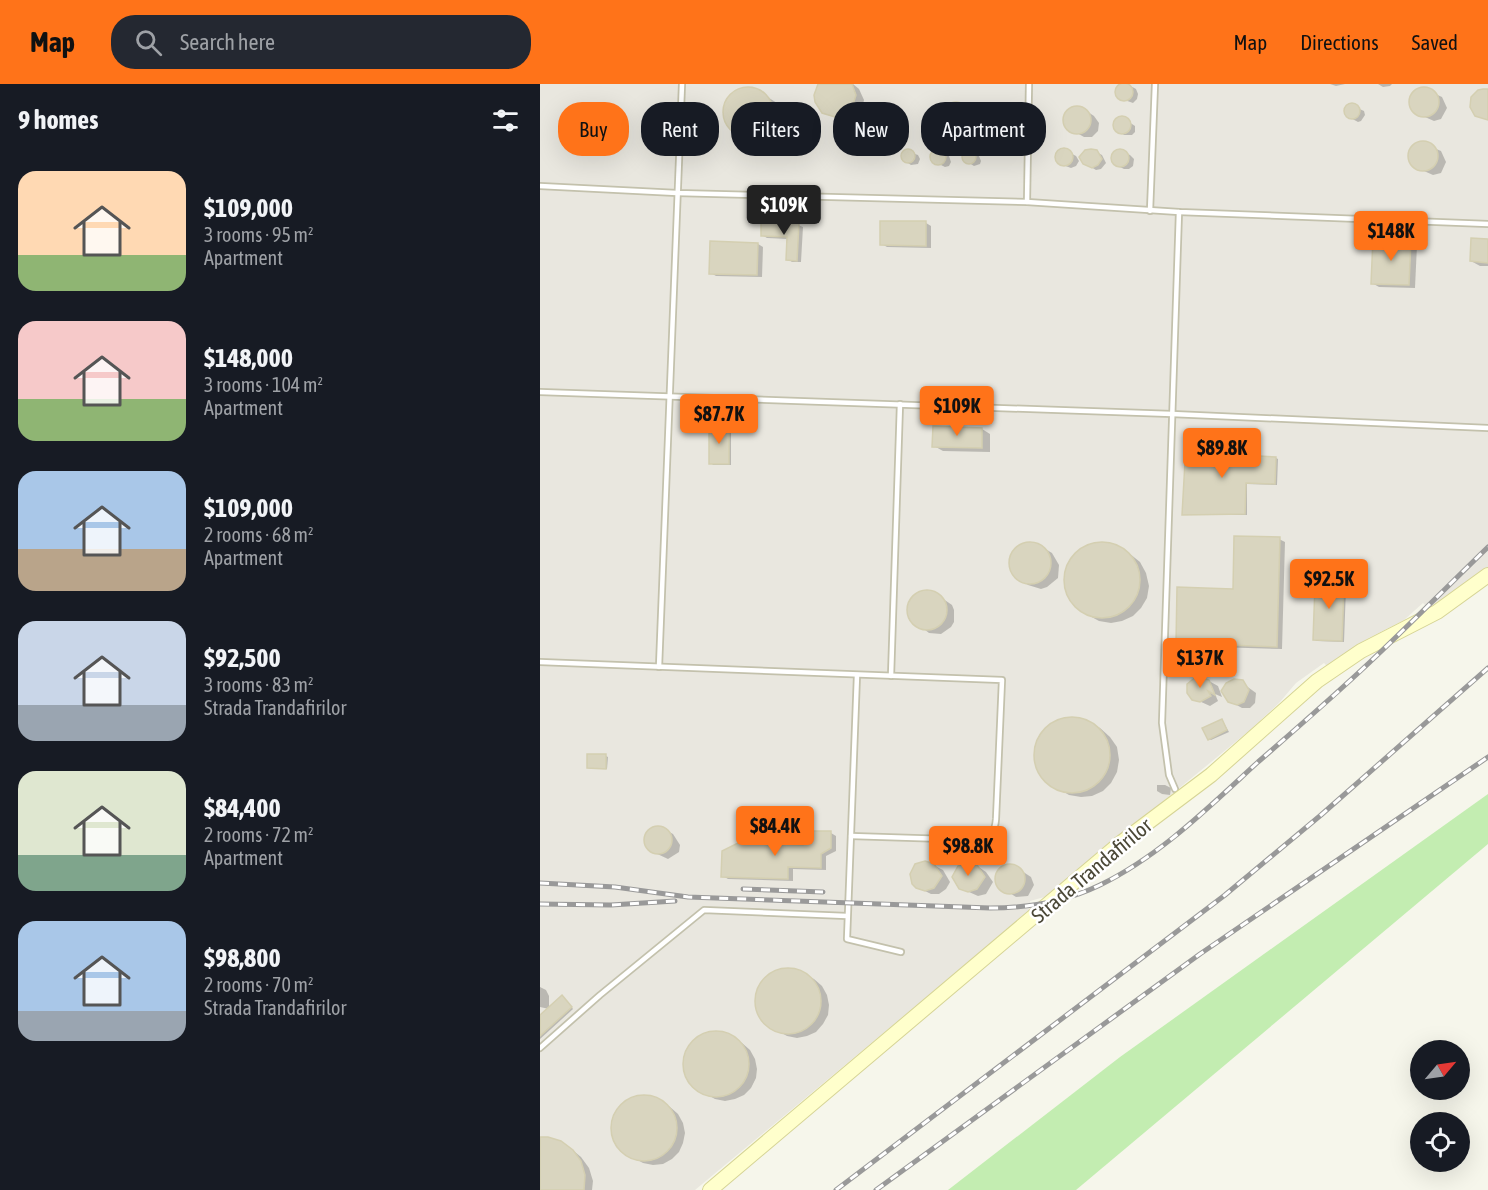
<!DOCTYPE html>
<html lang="en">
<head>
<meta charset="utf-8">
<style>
  body { margin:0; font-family:"Asap Condensed",sans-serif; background:#242831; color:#f1f3f6; height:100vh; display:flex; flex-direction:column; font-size:22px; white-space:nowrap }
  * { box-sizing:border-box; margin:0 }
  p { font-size:20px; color:#9ea1a6 }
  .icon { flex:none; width:33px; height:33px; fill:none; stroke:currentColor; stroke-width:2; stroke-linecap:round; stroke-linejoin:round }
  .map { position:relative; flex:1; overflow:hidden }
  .details { display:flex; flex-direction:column; background:#171b24; width:540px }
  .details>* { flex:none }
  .guide { position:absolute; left:18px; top:18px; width:570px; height:54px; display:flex; gap:12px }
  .needle { width:39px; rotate:61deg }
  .tools { position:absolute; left:870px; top:956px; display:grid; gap:12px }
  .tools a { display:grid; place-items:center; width:60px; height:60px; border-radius:50%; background:#171b24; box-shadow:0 6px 24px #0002; font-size:30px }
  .price { position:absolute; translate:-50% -51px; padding:0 14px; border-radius:6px; background:#ff7319; color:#111; font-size:20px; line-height:39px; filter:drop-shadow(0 2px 3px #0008) }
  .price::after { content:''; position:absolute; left:50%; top:36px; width:18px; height:14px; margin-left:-9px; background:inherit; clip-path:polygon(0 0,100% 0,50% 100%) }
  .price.on { background:#222; color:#fff }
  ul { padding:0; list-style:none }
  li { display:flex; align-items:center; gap:18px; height:150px; padding:0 18px }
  li span { display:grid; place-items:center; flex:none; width:168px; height:120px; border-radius:18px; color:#555 }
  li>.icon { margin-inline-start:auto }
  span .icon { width:72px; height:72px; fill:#fffc; stroke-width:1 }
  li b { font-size:26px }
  h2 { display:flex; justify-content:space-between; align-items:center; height:72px; padding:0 18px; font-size:26px }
  .tag { padding:0 21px; border-radius:24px; background:#171b24; box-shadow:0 6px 24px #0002; font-size:21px; line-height:54px }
  .tag.on { background:#ff7319; color:#111 }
  header { display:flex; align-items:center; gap:36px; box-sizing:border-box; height:84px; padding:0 30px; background:#ff7319; color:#111 }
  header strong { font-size:28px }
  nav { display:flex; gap:33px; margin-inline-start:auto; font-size:21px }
  .search { width:420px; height:54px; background:#242831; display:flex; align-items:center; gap:15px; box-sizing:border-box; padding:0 21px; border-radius:24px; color:#9ea1a6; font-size:22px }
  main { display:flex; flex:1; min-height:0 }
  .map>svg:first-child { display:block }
</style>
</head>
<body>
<header>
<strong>Map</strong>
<div class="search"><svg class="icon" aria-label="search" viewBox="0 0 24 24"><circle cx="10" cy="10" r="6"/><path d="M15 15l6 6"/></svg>Search here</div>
<nav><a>Map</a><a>Directions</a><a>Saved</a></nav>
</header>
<main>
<section class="details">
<h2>9 homes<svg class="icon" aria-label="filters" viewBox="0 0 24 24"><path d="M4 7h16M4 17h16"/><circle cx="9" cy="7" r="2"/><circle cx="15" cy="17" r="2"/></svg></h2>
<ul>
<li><span style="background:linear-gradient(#ffd9b3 70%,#8fb573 0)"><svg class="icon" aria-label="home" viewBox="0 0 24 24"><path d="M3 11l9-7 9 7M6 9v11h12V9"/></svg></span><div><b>$109,000</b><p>3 rooms · 95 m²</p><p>Apartment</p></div></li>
<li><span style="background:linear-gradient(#f6c9c9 65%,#8fb573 0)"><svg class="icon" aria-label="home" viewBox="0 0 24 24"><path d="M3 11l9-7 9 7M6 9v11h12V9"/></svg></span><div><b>$148,000</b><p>3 rooms · 104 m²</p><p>Apartment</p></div></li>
<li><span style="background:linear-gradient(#a9c7e8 65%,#b9a48a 0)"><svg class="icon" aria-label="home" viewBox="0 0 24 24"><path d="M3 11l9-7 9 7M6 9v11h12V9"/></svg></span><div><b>$109,000</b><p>2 rooms · 68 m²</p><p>Apartment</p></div></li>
<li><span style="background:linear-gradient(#c9d6e8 70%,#9aa5b1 0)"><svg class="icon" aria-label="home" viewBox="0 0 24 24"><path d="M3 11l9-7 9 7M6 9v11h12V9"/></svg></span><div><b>$92,500</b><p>3 rooms · 83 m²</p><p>Strada Trandafirilor</p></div></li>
<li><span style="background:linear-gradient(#dfe7d0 70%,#7fa58c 0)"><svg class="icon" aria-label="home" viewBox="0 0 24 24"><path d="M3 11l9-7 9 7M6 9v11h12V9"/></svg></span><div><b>$84,400</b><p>2 rooms · 72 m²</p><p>Apartment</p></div></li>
<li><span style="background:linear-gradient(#a9c7e8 75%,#9aa5b1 0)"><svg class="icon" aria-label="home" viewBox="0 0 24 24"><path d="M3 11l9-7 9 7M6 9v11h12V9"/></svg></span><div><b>$98,800</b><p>2 rooms · 70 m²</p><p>Strada Trandafirilor</p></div></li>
</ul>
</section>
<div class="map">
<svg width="948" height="1106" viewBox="0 0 948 1106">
  <rect width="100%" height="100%" fill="#f6f6eb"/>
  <path fill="#e9e7df" d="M0,0H948V483L890,526L883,519L864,536L827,555L787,582L784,579L756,599L739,619L710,646L508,812L490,817L491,826L155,1106H0Z"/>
  <path fill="#c3edb1" d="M948,710V760L536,1106H408L580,973Z"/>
  <g fill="#0003">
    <path d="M280,0H313L319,5L324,16L321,29L317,33L305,37L283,28Z"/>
    <path d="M580,0H587L596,5L598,10L597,15L593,19L579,14L576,9L578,2Z"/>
    <path d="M790,0H805L796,2Z"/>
    <path d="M838,0H852L850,2L843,3Z"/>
    <path d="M211,5L224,12L235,32L237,31L229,14L237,19L244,33L241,48L236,53L222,59L214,58L189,42L185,27L190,13L196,8Z"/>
    <path d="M884,5L902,13L907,24L901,35L894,37L876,29L872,17L876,9Z"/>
    <path d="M416,19L428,25L432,30L430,39L422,42L410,36L407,27L410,22Z"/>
    <path d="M811,21L824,27L825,31L821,37L818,38L807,32L805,28L808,22Z"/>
    <path d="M534,25L545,26L554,32L559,39L558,47L552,53H544L528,44L526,33Z"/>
    <path d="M466,31L476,37L477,41L470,49L465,46Z"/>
    <path d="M583,34L595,42V48L592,51H584L575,44V39L578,35Z"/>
    <path d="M464,50L477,62L476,66L471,70L461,66Z"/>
    <path d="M882,59L901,67L906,78L901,89L893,91L875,83L870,75V70L874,62Z"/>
    <path d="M523,65L536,72L539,77L536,82L531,84L520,80L516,73L517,69Z"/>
    <path d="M366,67L378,71L380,75L378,80L371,81L365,77L362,72Z"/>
    <path d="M396,67L409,72L411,78L409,82L405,83L393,77L391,73Z"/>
    <path d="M429,67L439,72L441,77L440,80L434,82L423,75L426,68Z"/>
    <path d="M556,68L562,71L566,79L561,85L556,86L544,79Z"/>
    <path d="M577,68H584L590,71L594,75L593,82L589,85H584L578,82L573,73Z"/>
    <path d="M386,139L391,142V164L347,163L342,160Z"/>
    <path d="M258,141L263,143L261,178H252L248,175L249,155L227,154L222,151Z"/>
    <path d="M948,157V182H940L931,177Z"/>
    <path d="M870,158L877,161L875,204L839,203L832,199Z"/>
    <path d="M218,160L223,163L222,193L176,192L171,189Z"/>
    <path d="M189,344L191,345V381H173L171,379Z"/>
    <path d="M442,345L450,350V368L403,367L394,362Z"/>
    <path d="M647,361L702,363L704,365V373L736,374L738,375L737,401L707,400V431H646L644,430Z"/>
    <path d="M739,455L745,458L742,565L643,562L637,558L694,507Z"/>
    <path d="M484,460H497L512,469L519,481L518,494L507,503L501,505L488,501L474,491L470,479L474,467Z"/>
    <path d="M556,460H569L590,470L600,478L606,489L609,502L607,514L601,524L593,532L582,537L571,539L559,537L548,531L539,525L531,516L526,505L525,494L528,482L535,472L545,464Z"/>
    <path d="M793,492L799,497V502L806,504L804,558L777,557L775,556L785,502Z"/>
    <path d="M380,508H393L412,521L414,526V538L411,543L401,550L389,549L370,534L368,528L371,516Z"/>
    <path d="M698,596L716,609L715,619L710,624H702L693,619Z"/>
    <path d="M669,597L678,602L682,613L675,610L678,617L670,622L659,617Z"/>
    <path d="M527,634H539L560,644L570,653L577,663L579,676L577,688L571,699L563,707L552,712L541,713L529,711L509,699L501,690L497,680L496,668L498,656L505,646L515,638Z"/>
    <path d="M682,636L689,648L671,656L669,655Z"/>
    <path d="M66,672L68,673L67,685L48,683Z"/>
    <path d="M617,701H625L631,704L630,711L622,710L617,707Z"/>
    <path d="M115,744L124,745L133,750L140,761L139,768L128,775L111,767L105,756L108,748Z"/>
    <path d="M291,749L296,752V767L286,772V786L253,785V797L188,795L183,792L265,762Z"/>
    <path d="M389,779L403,786L410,798L406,805L399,810H391L377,803Z"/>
    <path d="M470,781L474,782L491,793L494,801L488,812L476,813L459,802L456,795L461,785Z"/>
    <path d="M437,782L446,788L453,798L446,810L438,812L420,804Z"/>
    <path d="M244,885L255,886L274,895L282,902L287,911L289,921L288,931L283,940L276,948L267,952L257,954L247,952L238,947L229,941L222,934L218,924L217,914L219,903L225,895L234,888Z"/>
    <path d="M0,903L6,906L9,912V925L0,923Z"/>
    <path d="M24,914L33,925L0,955V933Z"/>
    <path d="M172,949H182L202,959L210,966L215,975L217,985L216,994L211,1004L204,1011L195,1015L185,1017L175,1015L166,1010L156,1005L150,997L145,988L144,977L147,967L153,958L162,952Z"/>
    <path d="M100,1013H110L130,1023L138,1030L143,1039L145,1049L143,1059L139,1068L132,1075L123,1080L113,1081L103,1079L94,1074L78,1061L73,1052L72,1041L75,1031L81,1022L89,1016Z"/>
    <path d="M0,1055L30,1064L41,1073L49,1084L53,1097L52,1106H0Z"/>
  </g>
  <g fill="#d9d5bf" stroke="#d4cfb1" stroke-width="1.5">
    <circle cx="584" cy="8" r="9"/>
    <path d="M278,0H312L316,11L312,24L308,29L295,33L282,29L275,18L274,11Z"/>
    <circle cx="208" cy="28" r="25"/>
    <circle cx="884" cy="18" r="15"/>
    <path d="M943,5H948V36L935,32L930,23L931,13L938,6Z"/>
    <circle cx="416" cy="29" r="11"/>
    <circle cx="812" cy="27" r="8"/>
    <circle cx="537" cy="36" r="14"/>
    <path d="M464,29L471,32L472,37L470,42L464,47L456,37L459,30Z"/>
    <circle cx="582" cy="41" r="9"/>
    <path d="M463,48L470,55L472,60L468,67L463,68L458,66L456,61L457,56Z"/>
    <circle cx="883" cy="72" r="15"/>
    <circle cx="524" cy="73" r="9"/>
    <circle cx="368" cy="72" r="7"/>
    <circle cx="398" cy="73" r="8"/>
    <path d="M551,65L557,66L562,75L558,81L552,84L543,80L539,73L545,66Z"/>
    <circle cx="580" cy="74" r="9"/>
    <circle cx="429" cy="73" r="7"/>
    <path d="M221,137L259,139L257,177L246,176L247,153L221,152Z"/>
    <path d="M340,137H386V162L340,161Z"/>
    <path d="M833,154L871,156L869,201L831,200Z"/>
    <path d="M931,154L948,155V179L930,177Z"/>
    <path d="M170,157L218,159L217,191L169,190Z"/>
    <rect x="169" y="342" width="20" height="38"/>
    <path d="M393,342L442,344V364L392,363Z"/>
    <path d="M646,360L702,362V371L736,373L735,400L706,399L705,430L642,431Z"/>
    <path d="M694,452L740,453L737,563L636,559L637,503L693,505Z"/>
    <circle cx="490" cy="479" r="21"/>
    <circle cx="562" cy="496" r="38"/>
    <path d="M784,491H793V494H797V501H804L802,557L773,556L775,501H783Z"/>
    <circle cx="387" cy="526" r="20"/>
    <path d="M657,592L669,596L675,611L668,607L671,612L660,618L652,616L647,609V600Z"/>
    <path d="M694,595L703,596L709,606L704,618L697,621L688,618L681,607L686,599Z"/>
    <circle cx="532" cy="671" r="38"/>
    <path d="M682,635L687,646L668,656L662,644Z"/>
    <path d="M47,670H66V685L47,684Z"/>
    <circle cx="118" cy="756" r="14"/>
    <path d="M264,747H291V764L281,770V784L248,783V795L181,793L182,767L198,759L263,761Z"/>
    <path d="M385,777L394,780L402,792L394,804L385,807L376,804L372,800L370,790L375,780Z"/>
    <path d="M428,778L437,781L445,793L437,805L428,808L419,805L412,793L418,782Z"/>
    <circle cx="470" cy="795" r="15"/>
    <circle cx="248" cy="917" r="33"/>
    <path d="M22,911L32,923L0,952V931Z"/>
    <circle cx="176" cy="980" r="33"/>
    <circle cx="104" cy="1044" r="33"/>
    <path d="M0,1053H8L21,1057L33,1066L41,1077L45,1091L44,1106H0Z"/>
  </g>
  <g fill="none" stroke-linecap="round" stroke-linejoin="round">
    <defs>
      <g id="service">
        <path d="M0,102L137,109L487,118L639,128L948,140"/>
        <path d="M487,118L489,0"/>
        <path d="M610,127L615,0"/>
        <path d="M0,308L632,330L948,344"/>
        <path d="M0,578L462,596L456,735C455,749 450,754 437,756L311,752"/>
        <path d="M119,583L142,0"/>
        <path d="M317,591L307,855L361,868"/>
        <path d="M351,592L360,320"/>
        <path d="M635,705L629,691L622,639L639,128"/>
        <path d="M0,964L60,911L164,826L307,832"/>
      </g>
      <path id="secondary" d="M170,1106L578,761L671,691L777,597L821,567L897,528L948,491"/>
    </defs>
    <use href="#service" stroke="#c3c1ac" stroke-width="8"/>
    <use href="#secondary" stroke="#d6d495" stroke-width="16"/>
    <use href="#service" stroke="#fff" stroke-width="4.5"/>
    <use href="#secondary" stroke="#ffc" stroke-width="14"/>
    <defs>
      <g id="rail">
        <path d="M0,799L75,803L148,813L450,824C489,824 525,818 560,801C620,772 670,722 718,678C756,645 794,612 830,578C870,540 909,501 948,463"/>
        <path d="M203,805L283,808"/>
        <path d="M0,820L71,821L135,817"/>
        <path d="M296,1106L685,811L781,731L948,584"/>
        <path d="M336,1106L660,870L948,673"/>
      </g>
    </defs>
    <use href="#rail" stroke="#999" stroke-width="5"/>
    <use href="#rail" stroke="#fff" stroke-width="3" stroke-dasharray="9" stroke-linecap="butt"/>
  </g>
  <g text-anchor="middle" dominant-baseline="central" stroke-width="5" stroke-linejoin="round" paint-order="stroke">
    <g font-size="21" fill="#4b4837" stroke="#fff">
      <text transform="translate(551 786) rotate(-40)">Strada Trandafirilor</text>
    </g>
  </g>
</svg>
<div class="tools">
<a><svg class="needle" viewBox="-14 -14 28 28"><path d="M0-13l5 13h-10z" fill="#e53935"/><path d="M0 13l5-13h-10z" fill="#9ea1a6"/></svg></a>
<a><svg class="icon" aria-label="locate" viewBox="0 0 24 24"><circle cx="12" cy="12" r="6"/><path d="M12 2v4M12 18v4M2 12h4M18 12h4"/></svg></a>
</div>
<b class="price on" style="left:244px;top:152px">$109K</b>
<b class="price" style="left:851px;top:178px">$148K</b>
<b class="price" style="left:417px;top:353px">$109K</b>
<b class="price" style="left:179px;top:361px">$87.7K</b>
<b class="price" style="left:682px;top:395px">$89.8K</b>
<b class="price" style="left:789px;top:526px">$92.5K</b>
<b class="price" style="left:660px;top:605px">$137K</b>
<b class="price" style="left:235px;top:773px">$84.4K</b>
<b class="price" style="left:428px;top:793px">$98.8K</b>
<div class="guide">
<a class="tag on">Buy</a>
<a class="tag">Rent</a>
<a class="tag">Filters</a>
<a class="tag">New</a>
<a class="tag">Apartment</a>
</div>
</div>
</main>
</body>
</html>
